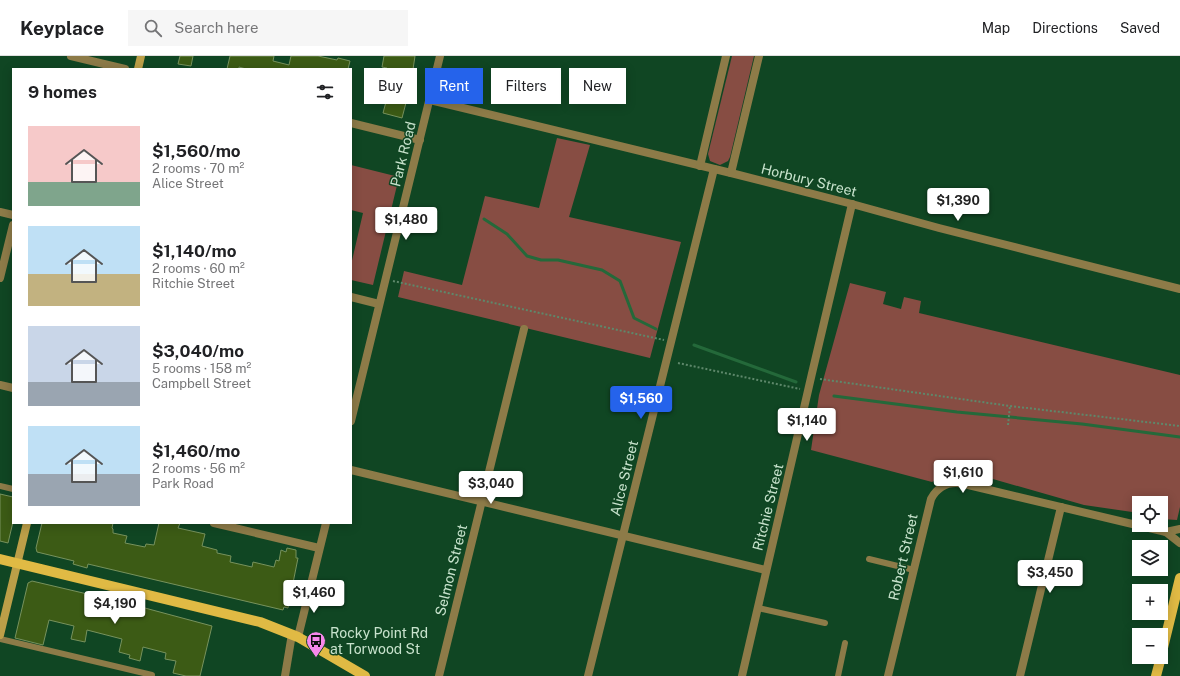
<!DOCTYPE html>
<html lang="en">
<head>
<meta charset="utf-8">
<style>
  body { margin:0; font-family:"Public Sans",sans-serif; background:#f6f6f6; color:#202124; height:100vh; display:flex; flex-direction:column; font-size:15px; white-space:nowrap }
  * { box-sizing:border-box; margin:0 }
  p { font-size:13px; color:#757577 }
  .icon { flex:none; width:22px; height:22px; fill:none; stroke:currentColor; stroke-width:2; stroke-linecap:round; stroke-linejoin:round }
  .map { position:relative; flex:1; overflow:hidden }
  .panel { position:absolute; left:12px; top:12px; width:340px; height:456px; display:flex; flex-direction:column; background:#fff; border-radius:0px; box-shadow:0 2px 10px #0003 }
  .panel>* { flex:none }
  .guide { position:absolute; left:364px; top:12px; width:380px; height:36px; display:flex; gap:8px }
  .tools { position:absolute; left:1132px; top:440px; display:grid; gap:8px }
  .tools a { display:grid; place-items:center; width:36px; height:36px; border-radius:0px; background:#fff; box-shadow:0 2px 10px #0003; font-size:20px }
  .price { position:absolute; translate:-50% -34px; padding:0 9px; border-radius:4px; background:#fff; color:#222; font-size:13px; line-height:26px; filter:drop-shadow(0 1px 2px #0008) }
  .price::after { content:''; position:absolute; left:50%; top:24px; width:12px; height:9px; margin-left:-6px; background:inherit; clip-path:polygon(0 0,100% 0,50% 100%) }
  .price.selected { background:#2563eb; color:#fff }
  ul { padding:0; list-style:none }
  li { display:flex; align-items:center; gap:12px; height:100px; padding:0 16px }
  li span { display:grid; place-items:center; flex:none; width:112px; height:80px; border-radius:0px; color:#555 }
  li>.icon { margin-inline-start:auto }
  span .icon { width:48px; height:48px; fill:#fffc; stroke-width:1 }
  li b { font-size:17px }
  h2 { display:flex; justify-content:space-between; align-items:center; height:48px; padding:0 16px; font-size:17px }
  .tag { padding:0 14px; border-radius:0px; background:#fff; box-shadow:0 2px 10px #0003; font-size:14px; line-height:36px }
  .tag.selected { background:#2563eb; color:#fff }
  header { display:flex; align-items:center; gap:24px; box-sizing:border-box; height:56px; padding:0 20px; background:#fff; border-bottom:1px solid #e0e0e0 }
  header strong { font-size:19px }
  nav { display:flex; gap:22px; margin-inline-start:auto; font-size:14px }
  .search { width:280px; height:36px; background:#f6f6f6; display:flex; align-items:center; gap:10px; box-sizing:border-box; padding:0 14px; border-radius:0px; color:#757577; font-size:15px }
  .map>svg:first-child { display:block }
</style>
</head>
<body>
<header>
<strong>Keyplace</strong>
<div class="search"><svg class="icon" aria-label="search" viewBox="0 0 24 24"><circle cx="10" cy="10" r="6"/><path d="M15 15l6 6"/></svg>Search here</div>
<nav><a>Map</a><a>Directions</a><a>Saved</a></nav>
</header>
<div class="map">
<svg width="1180" height="620" viewBox="0 0 1180 620">
  <rect width="100%" height="100%" fill="#104623"/>
  <g fill="#874d43">
    <path d="M732,0H754L730,101L728,105L720,109L710,105L708,98Z"/>
    <path d="M557,82L590,89L569,161L681,186L650,302L398,241L404,215L462,229L485,140L539,152Z"/>
    <path d="M351,109L399,121L373,229L351,224V209L363,157L351,154Z"/>
    <path d="M850,227L886,236L883,248L901,253L904,241L921,245L919,257L1180,319V451L1177,464L1161,463V447H1139V457L1084,449L986,421L971,420L955,417H948L932,426L811,394L819,339Z"/>
  </g>
  <g fill="none" stroke-linecap="round" stroke-linejoin="round">
    <g stroke="#24693a" stroke-width="3">
      <path d="M484,163L507,178L527,200L541,204H558L602,214L620,225L634,262L656,273"/>
      <path d="M694,289L796,326"/>
      <path d="M834,340L957,356L1082,368L1180,381"/>
    </g>
  </g>
  <g fill="#3c5b15" stroke="#77925d">
    <path d="M180,0H193L191,10L178,8Z"/>
    <path d="M230,0H274L273,5L289,9L291,0H318L337,4L338,2L350,5L348,13H246L239,11V13H227Z"/>
    <path d="M384,0H415L412,20H413L402,62L383,57L387,42H385L388,28L383,26L387,12L382,11Z"/>
    <path d="M0,438L13,441V466L8,487L0,485Z"/>
    <path d="M42,467H113L112,472L113,473V477L127,480L125,487L145,491L146,488L154,489L159,467H180L178,472L205,478L202,490L217,494V497L231,500L230,506L252,511L253,506L274,511L276,504L279,505L281,494L286,496L287,492L296,494V502H298L288,552L284,551L283,554L88,508L87,512L73,508L74,505L37,496L36,492Z"/>
    <path d="M32,525L130,548L212,570L200,620H186L173,617L176,605L165,603L166,597L143,591L140,605L129,602L130,599L119,596L122,583L87,574L85,586L71,583L74,570L49,564L43,589L15,582L28,527Z"/>
  </g>
  <g fill="none" stroke-linecap="round" stroke-linejoin="round">
    <g stroke="#5e886b" stroke-width="2" stroke-dasharray="2 2" stroke-linecap="butt">
      <path d="M393,225L664,284"/>
      <path d="M678,307L800,333"/>
      <path d="M820,323L1010,350L1180,370"/>
      <path d="M1008,369L1010,350"/>
    </g>
    <g stroke="#8d7b48" stroke-width="6">
      <path d="M0,430L13,433"/>
      <path d="M869,503L914,514"/>
      <path d="M758,552L825,567"/>
      <path d="M0,583L152,619"/>
      <path d="M838,620L845,587"/>
    </g>
    <g stroke="#8d7b48" stroke-width="8">
      <path d="M430,44L731,117L852,148L939,172L1180,233"/>
      <path d="M351,67L420,84"/>
      <path d="M700,110L726,0"/>
      <path d="M731,117L759,0"/>
      <path d="M0,156L13,159"/>
      <path d="M0,222L13,169"/>
      <path d="M351,241L379,248"/>
      <path d="M0,329L13,332"/>
      <path d="M351,365L440,0"/>
      <path d="M351,414L766,514"/>
      <path d="M214,467L319,492"/>
      <path d="M1166,476L1180,473"/>
      <path d="M298,581L326,467"/>
      <path d="M285,620L292,578"/>
      <path d="M439,620L524,273"/>
      <path d="M588,620L714,113"/>
      <path d="M742,620C779,463 814,305 852,148"/>
      <path d="M888,620L931,443C938,430 950,425 964,428L1166,476L1180,487"/>
      <path d="M1020,620L1061,451"/>
    </g>
    <path stroke="#8d7b48" stroke-width="8" d="M71,0L125,13"/>
    <g stroke="#bc9f48" stroke-width="8">
      <path d="M138,13L141,0"/>
      <path d="M0,579L27,467"/>
    </g>
    <g stroke="#e0ba44" stroke-width="10">
      <path d="M0,503L260,566L298,581L365,620"/>
      <path d="M1161,600L1180,522"/>
      <path d="M1156,620L1161,601"/>
    </g>
  </g>
  <defs>
    <symbol id="bus-pin" viewBox="-11 -11 22 30"><path d="M0 17L-7.5 6A9.5 9.5 0 1 1 7.5 6Z" fill="#f788ec" stroke="#104623"/><path d="M-5-6H5V4H4V6H2V4H-2V6H-4V4H-5ZM-3.5-4V0h7V-4ZM-3.5 1.2v1.5H-2V1.2ZM2 1.2v1.5H3.5V1.2Z" fill="#111"/></symbol>
  </defs>
  <g fill-rule="evenodd">
    <use href="#bus-pin" x="305" y="574" width="22" height="30"/>
  </g>
  <g text-anchor="middle" dominant-baseline="central" stroke-width="3" stroke-linejoin="round" paint-order="stroke">
    <g font-size="14" fill="#c8e3cd" stroke="#104623">
      <text transform="translate(403 98) rotate(-76)">Park Road</text>
      <text transform="translate(809 124) rotate(14)">Horbury Street</text>
      <text transform="translate(624 422) rotate(-76)">Alice Street</text>
      <text transform="translate(768 451) rotate(-76)">Ritchie Street</text>
      <text transform="translate(903 501) rotate(-77)">Robert Street</text>
      <text transform="translate(451 514) rotate(-76)">Selmon Street</text>
    </g>
    <g font-size="14" fill="#c8e3cd" stroke="#104623" text-anchor="start">
      <text x="330" y="577">Rocky Point Rd<tspan x="330" dy="16">at Torwood St</tspan></text>
    </g>
  </g>
</svg>
<div class="tools">
<a><svg class="icon" aria-label="locate" viewBox="0 0 24 24"><circle cx="12" cy="12" r="6"/><path d="M12 2v4M12 18v4M2 12h4M18 12h4"/></svg></a>
<a><svg class="icon" aria-label="layers" viewBox="0 0 24 24"><path d="M12 4l9 5-9 5-9-5zM3 14l9 5 9-5"/></svg></a>
<a>+</a>
<a>−</a>
</div>
<b class="price" style="left:958px;top:166px">$1,390</b>
<b class="price" style="left:406px;top:185px">$1,480</b>
<b class="price selected" style="left:641px;top:364px">$1,560</b>
<b class="price" style="left:807px;top:386px">$1,140</b>
<b class="price" style="left:963px;top:438px">$1,610</b>
<b class="price" style="left:491px;top:449px">$3,040</b>
<b class="price" style="left:1050px;top:538px">$3,450</b>
<b class="price" style="left:314px;top:558px">$1,460</b>
<b class="price" style="left:115px;top:569px">$4,190</b>
<div class="guide">
<a class="tag">Buy</a>
<a class="tag selected">Rent</a>
<a class="tag">Filters</a>
<a class="tag">New</a>
</div>
<section class="panel">
<h2>9 homes<svg class="icon" aria-label="filters" viewBox="0 0 24 24"><path d="M4 7h16M4 17h16"/><circle cx="9" cy="7" r="2"/><circle cx="15" cy="17" r="2"/></svg></h2>
<ul>
<li><span style="background:linear-gradient(#f6c9c9 70%,#7fa58c 0)"><svg class="icon" aria-label="home" viewBox="0 0 24 24"><path d="M3 11l9-7 9 7M6 9v11h12V9"/></svg></span><div><b>$1,560/mo</b><p>2 rooms · 70 m²</p><p>Alice Street</p></div></li>
<li><span style="background:linear-gradient(#bfe0f5 60%,#c2b280 0)"><svg class="icon" aria-label="home" viewBox="0 0 24 24"><path d="M3 11l9-7 9 7M6 9v11h12V9"/></svg></span><div><b>$1,140/mo</b><p>2 rooms · 60 m²</p><p>Ritchie Street</p></div></li>
<li><span style="background:linear-gradient(#c9d6e8 70%,#9aa5b1 0)"><svg class="icon" aria-label="home" viewBox="0 0 24 24"><path d="M3 11l9-7 9 7M6 9v11h12V9"/></svg></span><div><b>$3,040/mo</b><p>5 rooms · 158 m²</p><p>Campbell Street</p></div></li>
<li><span style="background:linear-gradient(#bfe0f5 60%,#9aa5b1 0)"><svg class="icon" aria-label="home" viewBox="0 0 24 24"><path d="M3 11l9-7 9 7M6 9v11h12V9"/></svg></span><div><b>$1,460/mo</b><p>2 rooms · 56 m²</p><p>Park Road</p></div></li>
</ul>
</section>
</div>
</body>
</html>
